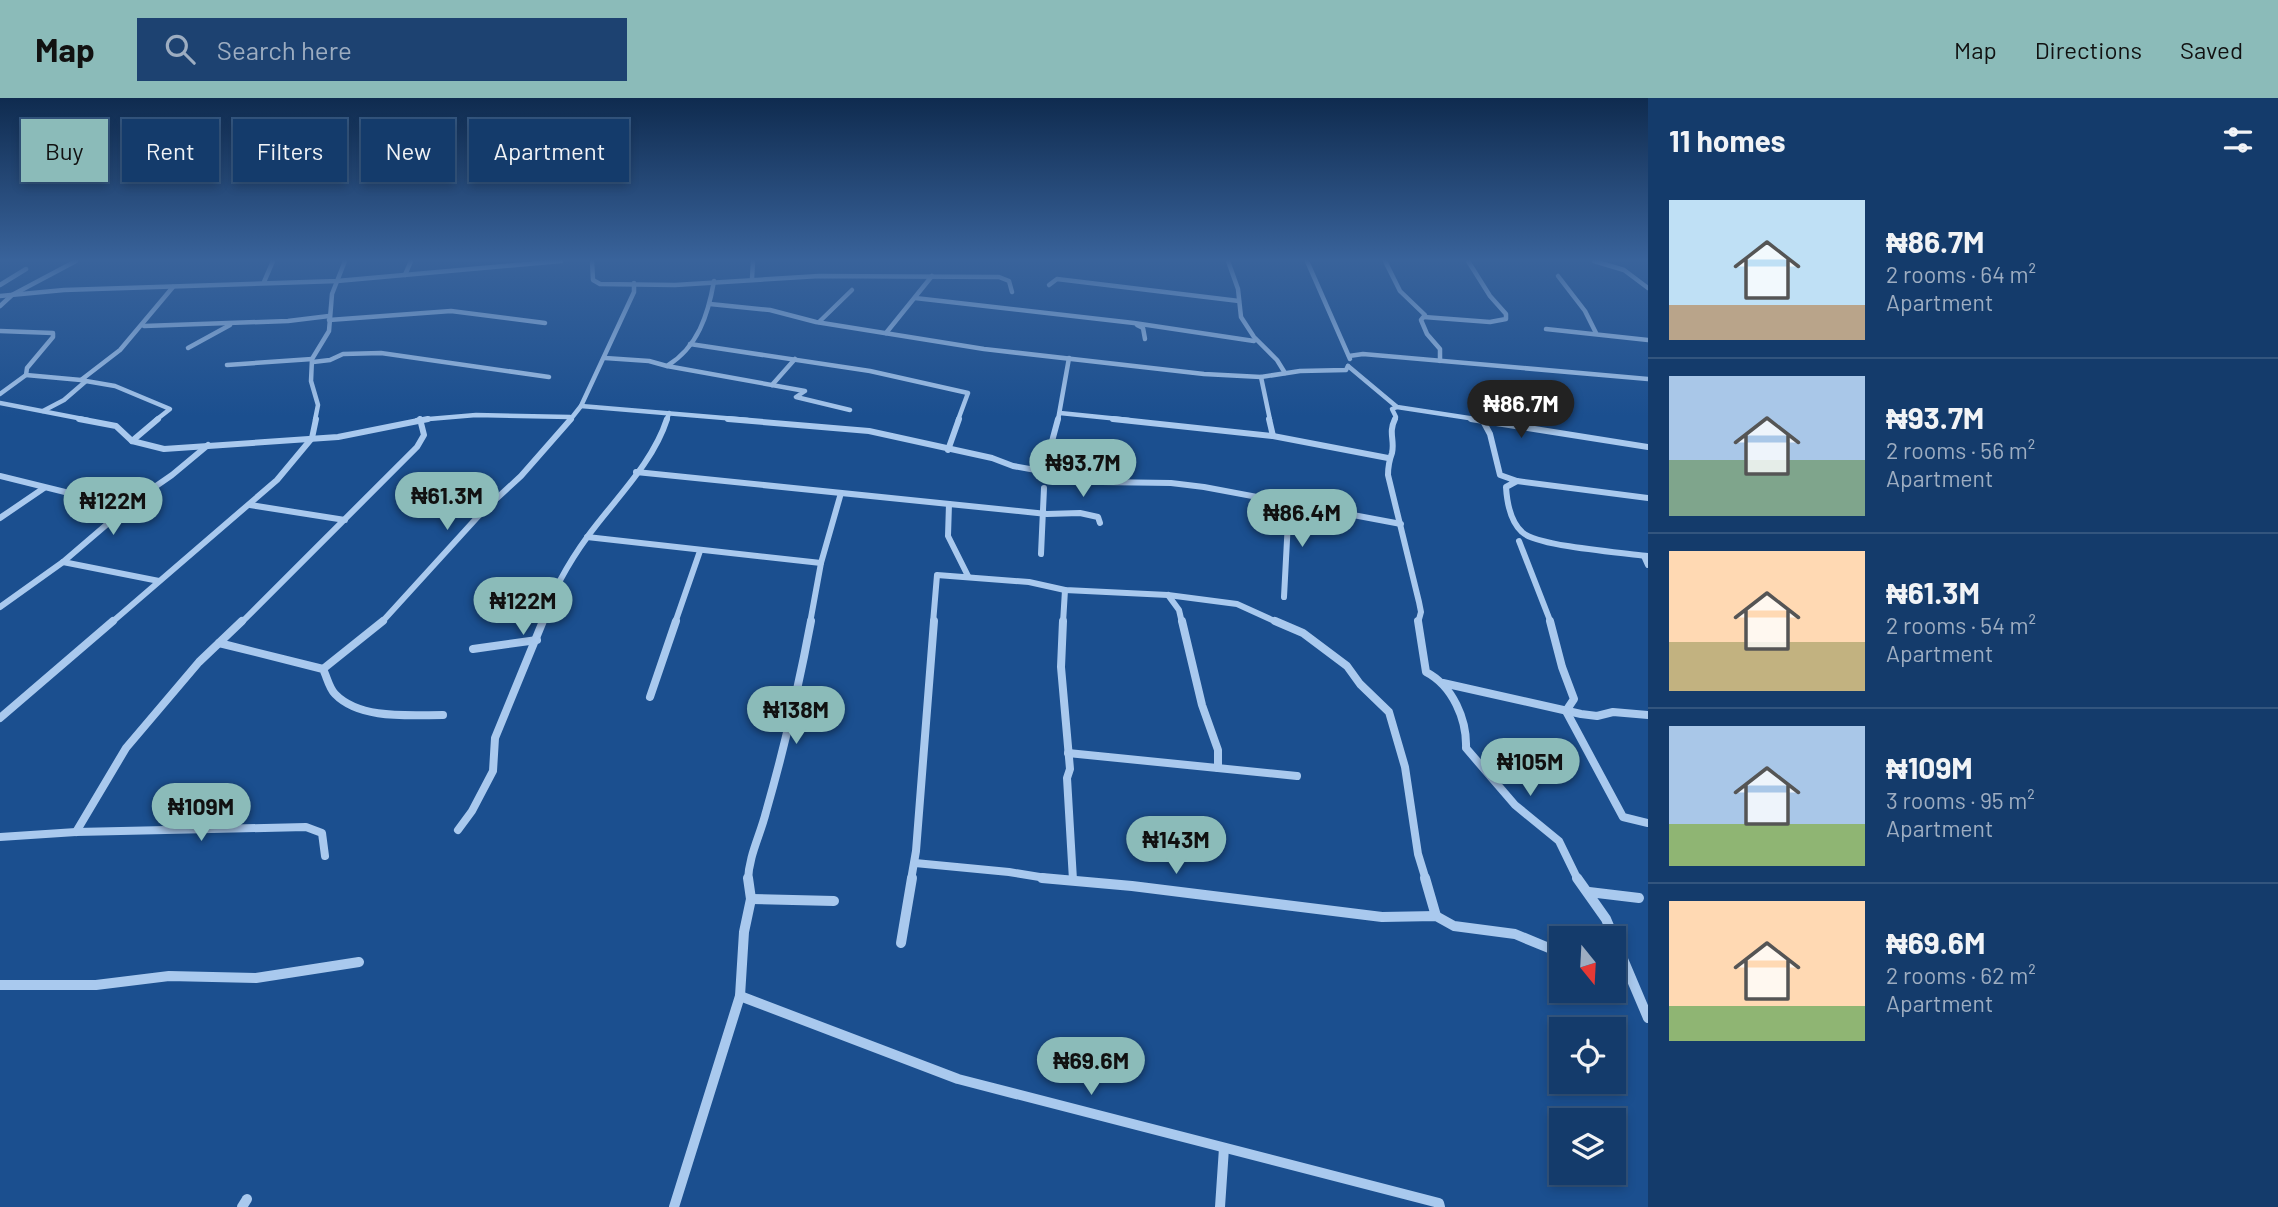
<!DOCTYPE html>
<html lang="en">
<head>
<meta charset="utf-8">
<style>
  body { margin:0; font-family:Barlow,sans-serif; background:#1d4271; color:#f1f3f6; height:100vh; display:flex; flex-direction:column; font-size:26px; white-space:nowrap }
  * { box-sizing:border-box; margin:0 }
  p { font-size:23px; color:#9dadc1 }
  .icon { flex:none; width:38px; height:38px; fill:none; stroke:currentColor; stroke-width:2; stroke-linecap:round; stroke-linejoin:round }
  .map { position:relative; flex:1; overflow:hidden }
  .drawer { display:flex; flex-direction:column; background:#143b6b; width:630px }
  .drawer>* { flex:none }
  .top-card { position:absolute; left:21px; top:21px; width:665px; height:63px; display:flex; gap:14px }
  .needle { width:46px; rotate:162deg }
  .buttons { position:absolute; left:1549px; top:828px; display:grid; gap:14px }
  .buttons a { display:grid; place-items:center; width:77px; height:77px; border-radius:0px; background:#143b6b; box-shadow:0 4px 10px #0003,0 0 0 2px #33557e; font-size:35px }
  .price { position:absolute; translate:-50% -60px; padding:0 16px; border-radius:24px; background:#8bbbb9; color:#111; font-size:23px; line-height:46px; filter:drop-shadow(0 2px 4px #0008) }
  .price::after { content:''; position:absolute; left:50%; top:42px; width:21px; height:16px; margin-left:-10px; background:inherit; clip-path:polygon(0 0,100% 0,50% 100%) }
  .price.selected { background:#222; color:#fff }
  ul { padding:0; list-style:none }
  li { display:flex; align-items:center; gap:21px; height:175px; padding:0 21px }
  li+li { border-top:2px solid #33557e }
  li span { display:grid; place-items:center; flex:none; width:196px; height:140px; border-radius:0px; color:#555 }
  li>.icon { margin-inline-start:auto }
  span .icon { width:84px; height:84px; fill:#fffc; stroke-width:1 }
  li b { font-size:30px }
  h2 { display:flex; justify-content:space-between; align-items:center; height:84px; padding:0 21px; font-size:30px }
  .tag { padding:0 24px; border-radius:0px; background:#143b6b; box-shadow:0 4px 10px #0003,0 0 0 2px #33557e; font-size:24px; line-height:63px }
  .tag.selected { background:#8bbbb9; color:#111 }
  header { display:flex; align-items:center; gap:42px; box-sizing:border-box; height:98px; padding:0 35px; background:#8bbbb9; color:#111 }
  header strong { font-size:33px }
  nav { display:flex; gap:38px; margin-inline-start:auto; font-size:24px }
  .search { width:490px; height:63px; background:#1d4271; display:flex; align-items:center; gap:18px; box-sizing:border-box; padding:0 24px; border-radius:0px; color:#9dadc1; font-size:26px }
  main { display:flex; flex:1; min-height:0 }
  .map>svg:first-child { display:block }
</style>
</head>
<body>
<header>
<strong>Map</strong>
<div class="search"><svg class="icon" aria-label="search" viewBox="0 0 24 24"><circle cx="10" cy="10" r="6"/><path d="M15 15l6 6"/></svg>Search here</div>
<nav><a>Map</a><a>Directions</a><a>Saved</a></nav>
</header>
<main>
<div class="map">
<svg width="1648" height="1109" viewBox="0 0 1648 1109">
  <rect width="100%" height="100%" fill="#1b4f8f"/>
  <g fill="none" stroke-linecap="round" stroke-linejoin="round">
    <g stroke="#a9c9ee" stroke-width="4.5">
      <path d="M592,163L593,182L600,186L675,187L819,178L999,179L1009,183L1012,194"/>
      <path d="M1228,163L1238,191L1241,219L1254,239L1277,262L1285,275"/>
      <path d="M1307,163L1350,261"/>
      <path d="M1385,163L1400,193L1425,217L1421,222L1427,236L1440,251V263"/>
      <path d="M1594,163L1624,172L1648,190"/>
      <path d="M405,177L411,163"/>
      <path d="M1558,178L1585,213L1596,235"/>
      <path d="M752,181L753,163"/>
      <path d="M264,184L273,163"/>
      <path d="M0,187L26,171"/>
      <path d="M1049,187L1057,181L1239,203"/>
      <path d="M0,198L64,192L337,183L561,163"/>
      <path d="M915,200L1134,225L1254,243"/>
      <path d="M710,206L770,212L816,224L984,251L1204,276L1261,279L1300,273L1346,272L1348,268"/>
      <path d="M0,208L12,197L76,163"/>
      <path d="M1424,219L1490,224L1506,221V216L1490,198L1468,163"/>
      <path d="M329,222L451,213L545,225"/>
      <path d="M819,224L852,192"/>
      <path d="M1137,227L1143,230L1145,241"/>
      <path d="M144,228L288,223L329,218"/>
      <path d="M1546,231L1648,242"/>
      <path d="M0,233L53,235V239L27,270L26,277L81,282"/>
      <path d="M886,235L932,178"/>
      <path d="M690,246L870,273L968,295L958,322"/>
      <path d="M188,250L230,227"/>
      <path d="M1349,258L1363,256L1648,281"/>
      <path d="M605,260L649,263L667,268C698,249 708,217 714,183"/>
      <path d="M313,264L330,262L343,256L381,255L549,279"/>
      <path d="M227,267L312,261"/>
      <path d="M667,268L805,293L796,299L850,312"/>
      <path d="M1348,268L1397,309L1482,322"/>
      <path d="M1261,279L1270,322"/>
      <path d="M86,283L115,288L170,311L156,322"/>
      <path d="M772,287L795,261"/>
      <path d="M0,296L26,277"/>
      <path d="M0,305L88,322"/>
      <path d="M581,308L748,322"/>
      <path d="M43,313L64,302L86,283L81,282L120,252L173,189"/>
      <path d="M1060,315L1129,322"/>
      <path d="M315,322L318,307L311,283L312,261L329,233L332,196L345,163"/>
      <path d="M417,322L476,317L570,319"/>
      <path d="M570,322L581,308L634,194V185"/>
      <path d="M667,322L669,315"/>
      <path d="M1058,322L1069,260"/>
      <path d="M1394,322L1396,319L1392,311L1397,309"/>
    </g>
    <g stroke="#a9c9ee" stroke-width="6">
      <path d="M79,321L116,328L132,343L164,351L338,339L428,321"/>
      <path d="M728,321L869,333L992,360L1013,368L1102,384L1171,385L1204,389L1401,426"/>
      <path d="M1113,321L1273,338L1388,360"/>
      <path d="M1269,321L1273,338"/>
      <path d="M1395,321C1388,335 1395,342 1392,355C1389,363 1388,368 1388,377L1419,504L1421,514L1418,525"/>
      <path d="M1471,321L1648,349"/>
      <path d="M1483,323L1490,336L1500,377L1517,383L1506,389C1507,405 1510,423 1522,434C1536,448 1623,455 1648,458"/>
      <path d="M132,343L158,321"/>
      <path d="M948,352L959,321"/>
      <path d="M1044,373L1058,321"/>
      <path d="M636,374L1047,416L1080,415L1098,419L1100,425"/>
      <path d="M0,378L65,394L133,404"/>
      <path d="M1517,383L1648,400"/>
      <path d="M949,406L948,438L968,478"/>
      <path d="M250,407L345,422"/>
      <path d="M0,420L44,390"/>
      <path d="M587,439L821,465"/>
      <path d="M1519,443L1551,525"/>
      <path d="M1041,456L1044,390"/>
      <path d="M1644,458L1648,467"/>
      <path d="M63,464L159,483"/>
      <path d="M1168,497L1179,512L1182,525"/>
      <path d="M1284,499L1289,404"/>
      <path d="M0,509L63,464L133,404L172,377L208,347"/>
      <path d="M111,525L277,382L312,340L316,321"/>
      <path d="M241,525L417,349L424,337L420,321"/>
      <path d="M381,525L483,413L521,378L571,321"/>
      <path d="M542,525C552,494 569,464 588,438C615,401 653,365 667,321"/>
      <path d="M675,525L700,453"/>
      <path d="M810,525L821,465L841,395"/>
      <path d="M933,525L937,477L1029,484L1065,492L1168,497L1237,506L1279,525"/>
      <path d="M1063,525L1065,492"/>
    </g>
    <g stroke="#a9c9ee" stroke-width="8">
      <path d="M1063,523L1061,569L1070,671L1067,680L1073,782"/>
      <path d="M1182,523L1202,607L1218,652V670"/>
      <path d="M1275,523L1303,535L1347,568L1360,586L1389,614L1405,669L1418,756L1426,782"/>
      <path d="M1418,523L1426,574C1453,588 1467,622 1466,650L1515,707L1559,743L1578,782"/>
      <path d="M1550,523L1562,569L1574,601L1566,613L1623,719L1648,725"/>
      <path d="M219,545L323,571C327,579 329,590 335,596C360,622 410,617 443,617"/>
      <path d="M473,551L537,542"/>
      <path d="M323,571L383,523"/>
      <path d="M1443,585L1581,616L1597,618L1613,614L1648,617"/>
      <path d="M650,599L676,523"/>
      <path d="M0,620L113,523"/>
      <path d="M1068,655L1297,678"/>
      <path d="M458,732L472,713L493,673L495,640L543,523"/>
      <path d="M76,734L126,650L199,564L242,523"/>
      <path d="M0,739L76,734L306,729L322,735L325,758"/>
      <path d="M915,765L1009,774L1058,782"/>
      <path d="M748,782C749,757 760,738 766,714C784,651 799,587 811,523"/>
      <path d="M911,782L916,753L934,523"/>
    </g>
    <g stroke="#a9c9ee" stroke-width="10">
      <path d="M1042,780L1132,788L1382,819L1436,818L1454,828L1515,836L1561,855"/>
      <path d="M1425,780L1436,818"/>
      <path d="M1577,780L1606,821L1648,920"/>
      <path d="M1589,794L1639,800"/>
      <path d="M751,801L834,803"/>
      <path d="M901,845L912,780"/>
      <path d="M1614,867L1625,870"/>
      <path d="M0,887H96L169,878L256,880L359,864"/>
      <path d="M740,898L958,981L1439,1105L1440,1109"/>
      <path d="M242,1109L247,1101"/>
      <path d="M674,1109L740,898L744,834L751,801L748,780"/>
      <path d="M1220,1109L1224,1050"/>
    </g>
  </g>
  <linearGradient id="sky" x2="0" y2="1"><stop stop-color="#0f2b4f"/><stop offset="0.51" stop-color="#39639b"/><stop offset="1" stop-color="#39639b" stop-opacity="0"/></linearGradient>
  <rect width="1648" height="318" fill="url(#sky)"/>
</svg>
<div class="buttons">
<a><svg class="needle" viewBox="-14 -14 28 28"><path d="M0-13l5 13h-10z" fill="#e53935"/><path d="M0 13l5-13h-10z" fill="#9dadc1"/></svg></a>
<a><svg class="icon" aria-label="locate" viewBox="0 0 24 24"><circle cx="12" cy="12" r="6"/><path d="M12 2v4M12 18v4M2 12h4M18 12h4"/></svg></a>
<a><svg class="icon" aria-label="layers" viewBox="0 0 24 24"><path d="M12 4l9 5-9 5-9-5zM3 14l9 5 9-5"/></svg></a>
</div>
<b class="price selected" style="left:1521px;top:342px">₦86.7M</b>
<b class="price" style="left:1083px;top:401px">₦93.7M</b>
<b class="price" style="left:447px;top:434px">₦61.3M</b>
<b class="price" style="left:113px;top:439px">₦122M</b>
<b class="price" style="left:1302px;top:451px">₦86.4M</b>
<b class="price" style="left:523px;top:539px">₦122M</b>
<b class="price" style="left:796px;top:648px">₦138M</b>
<b class="price" style="left:1530px;top:700px">₦105M</b>
<b class="price" style="left:201px;top:745px">₦109M</b>
<b class="price" style="left:1176px;top:778px">₦143M</b>
<b class="price" style="left:1091px;top:999px">₦69.6M</b>
<div class="top-card">
<a class="tag selected">Buy</a>
<a class="tag">Rent</a>
<a class="tag">Filters</a>
<a class="tag">New</a>
<a class="tag">Apartment</a>
</div>
</div>
<section class="drawer">
<h2>11 homes<svg class="icon" aria-label="filters" viewBox="0 0 24 24"><path d="M4 7h16M4 17h16"/><circle cx="9" cy="7" r="2"/><circle cx="15" cy="17" r="2"/></svg></h2>
<ul>
<li><span style="background:linear-gradient(#bfe0f5 75%,#b9a48a 0)"><svg class="icon" aria-label="home" viewBox="0 0 24 24"><path d="M3 11l9-7 9 7M6 9v11h12V9"/></svg></span><div><b>₦86.7M</b><p>2 rooms · 64 m²</p><p>Apartment</p></div></li>
<li><span style="background:linear-gradient(#a9c7e8 60%,#7fa58c 0)"><svg class="icon" aria-label="home" viewBox="0 0 24 24"><path d="M3 11l9-7 9 7M6 9v11h12V9"/></svg></span><div><b>₦93.7M</b><p>2 rooms · 56 m²</p><p>Apartment</p></div></li>
<li><span style="background:linear-gradient(#ffd9b3 65%,#c2b280 0)"><svg class="icon" aria-label="home" viewBox="0 0 24 24"><path d="M3 11l9-7 9 7M6 9v11h12V9"/></svg></span><div><b>₦61.3M</b><p>2 rooms · 54 m²</p><p>Apartment</p></div></li>
<li><span style="background:linear-gradient(#a9c7e8 70%,#8fb573 0)"><svg class="icon" aria-label="home" viewBox="0 0 24 24"><path d="M3 11l9-7 9 7M6 9v11h12V9"/></svg></span><div><b>₦109M</b><p>3 rooms · 95 m²</p><p>Apartment</p></div></li>
<li><span style="background:linear-gradient(#ffd9b3 75%,#8fb573 0)"><svg class="icon" aria-label="home" viewBox="0 0 24 24"><path d="M3 11l9-7 9 7M6 9v11h12V9"/></svg></span><div><b>₦69.6M</b><p>2 rooms · 62 m²</p><p>Apartment</p></div></li>
</ul>
</section>
</main>
</body>
</html>
